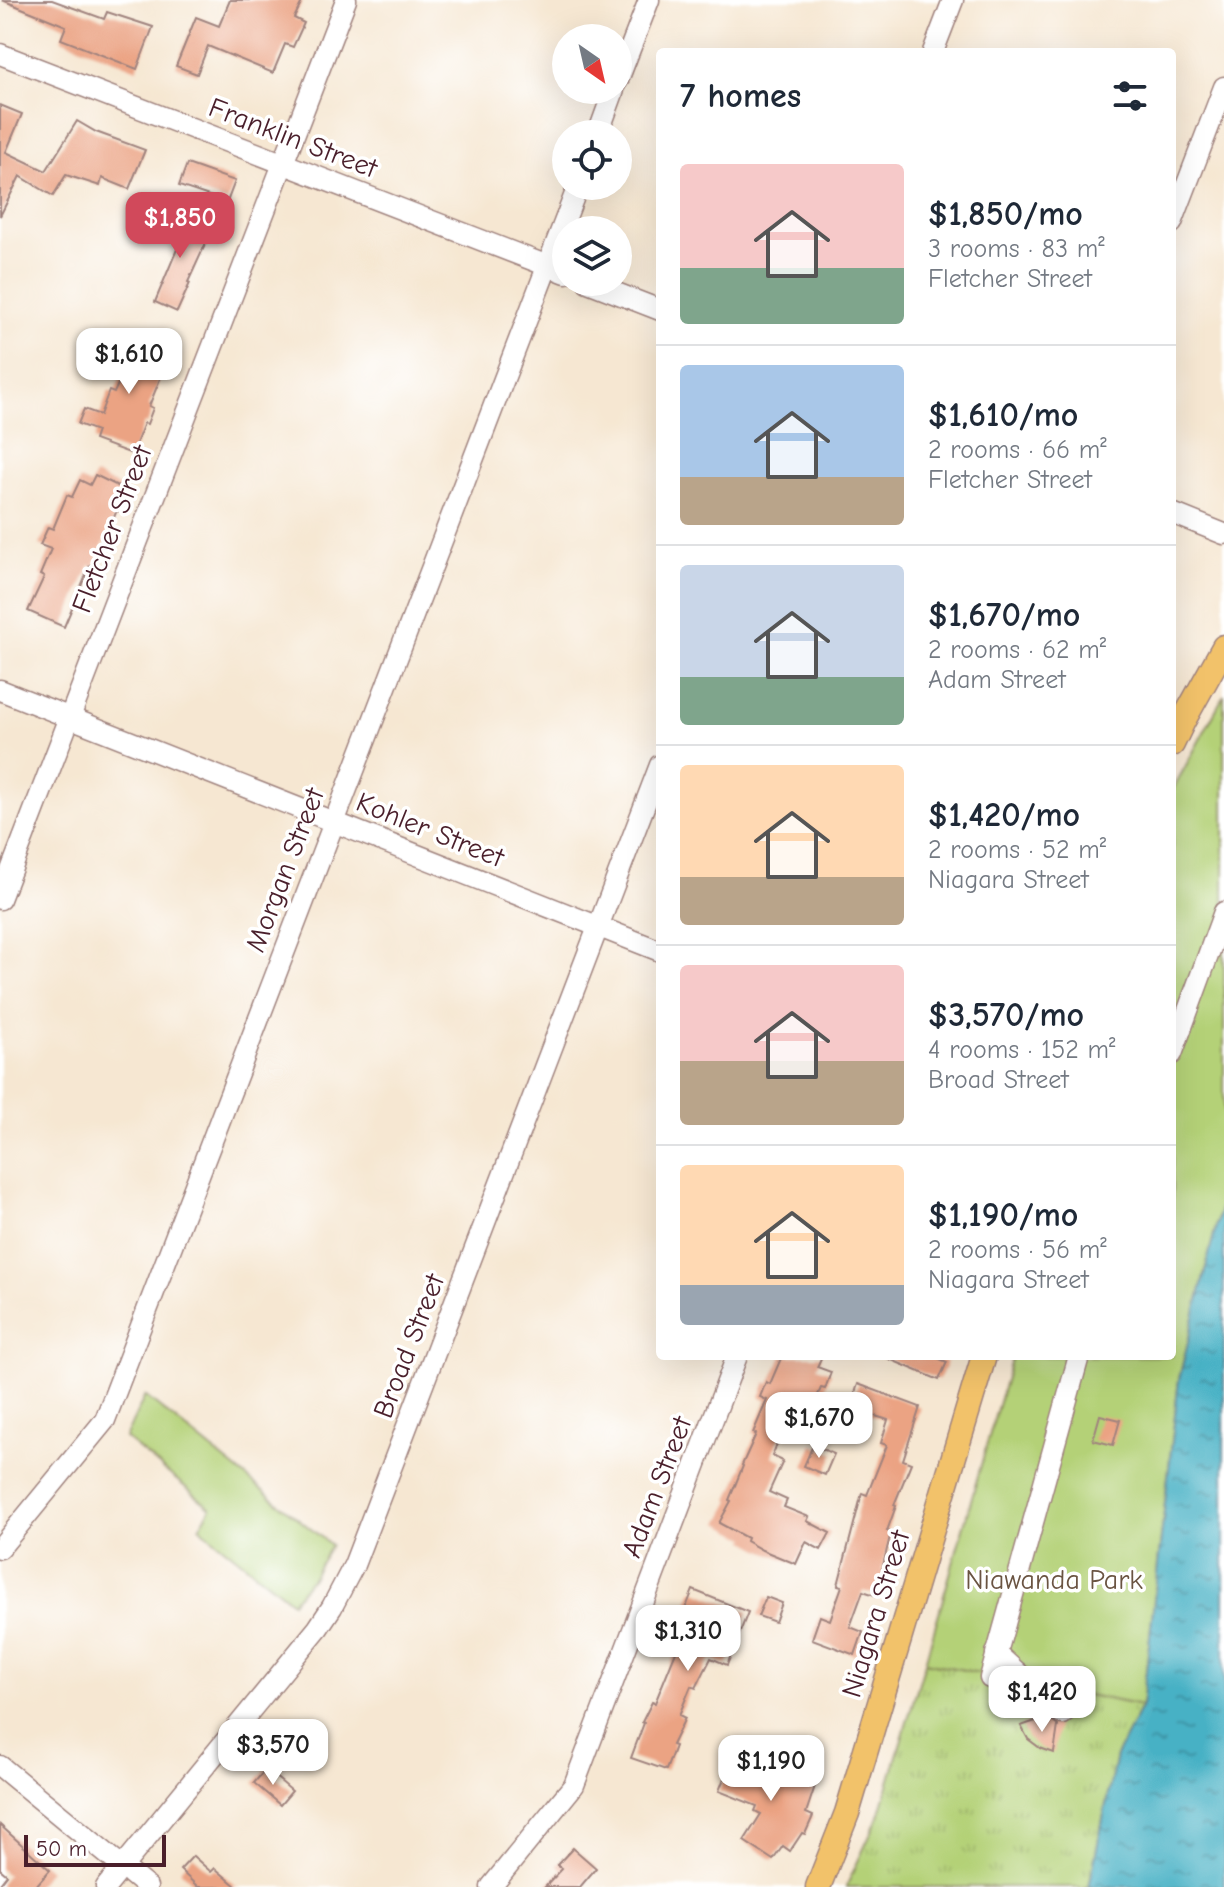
<!DOCTYPE html>
<html lang="en">
<head>
<meta charset="utf-8">
<style>
  body { margin:0; font-family:"Comic Neue",sans-serif; background:#f6f6f7; color:#1f2937; height:100vh; display:flex; flex-direction:column; font-size:30px; white-space:nowrap }
  * { box-sizing:border-box; margin:0 }
  p { font-size:26px; color:#747a83 }
  .icon { flex:none; width:44px; height:44px; fill:none; stroke:currentColor; stroke-width:2; stroke-linecap:round; stroke-linejoin:round }
  .map { position:relative; flex:1; overflow:hidden }
  .details { position:absolute; left:656px; top:48px; width:520px; height:1312px; display:flex; flex-direction:column; background:#fff; border-radius:8px; box-shadow:0 8px 32px #0002 }
  .details>* { flex:none }
  .needle { width:52px; rotate:146deg }
  .buttons { position:absolute; left:552px; top:24px; display:grid; gap:16px }
  .buttons a { display:grid; place-items:center; width:80px; height:80px; border-radius:50%; background:#fff; box-shadow:0 8px 32px #0002; font-size:40px }
  .scale { position:absolute; left:24px; bottom:20px; width:142px; box-sizing:border-box; padding-left:8px; border:4px solid #4a1f2b; border-top:0; font-size:22px; line-height:28px; white-space:nowrap; color:#4a1f2b; -webkit-text-stroke:6px #fff; paint-order:stroke }
  .price { position:absolute; translate:-50% -68px; padding:0 18px; border-radius:16px; background:#fff; color:#222; font-size:26px; line-height:52px; filter:drop-shadow(0 2px 4px #0008) }
  .price::after { content:''; position:absolute; left:50%; top:48px; width:24px; height:18px; margin-left:-12px; background:inherit; clip-path:polygon(0 0,100% 0,50% 100%) }
  .price.selected { background:#d1495b; color:#fff }
  ul { padding:0; list-style:none }
  li { display:flex; align-items:center; gap:24px; height:200px; padding:0 24px }
  li+li { border-top:2px solid #e0e1e3 }
  li span { display:grid; place-items:center; flex:none; width:224px; height:160px; border-radius:8px; color:#555 }
  li>.icon { margin-inline-start:auto }
  span .icon { width:96px; height:96px; fill:#fffc; stroke-width:1 }
  li b { font-size:34px }
  h2 { display:flex; justify-content:space-between; align-items:center; height:96px; padding:0 24px; font-size:34px }
  .map>svg:first-child { display:block }
</style>
</head>
<body>
<div class="map">
<svg width="1224" height="1887" viewBox="0 0 1224 1887">
  <defs>
    <pattern id="grass-tufts" width="24" height="20" patternUnits="userSpaceOnUse" patternTransform="scale(2)"><rect width="24" height="20" fill="#b4d177"/><path d="M3 7l-1-3M5 7V3M7 7l1-3M15 17l-1-3M17 17v-4M19 17l1-3" fill="none" stroke="#9cb367"/></pattern>
    <pattern id="water-ripples" width="26" height="14" patternUnits="userSpaceOnUse" patternTransform="scale(2)"><rect width="26" height="14" fill="#46b1c5"/><path d="M2 4q2-2 4 0t4 0M15 11q2-2 4 0t4 0" fill="none" stroke="#3c8fa0"/></pattern>
  </defs>
  <rect width="100%" height="100%" fill="#fff"/>
  <filter id="ink" filterUnits="userSpaceOnUse"><feTurbulence type="fractalNoise" baseFrequency=".0125" numOctaves="2"/><feDisplacementMap in="SourceGraphic" scale="16" xChannelSelector="R" yChannelSelector="G"/><feConvolveMatrix kernelMatrix="1 2 1 2 8 2 1 2 1" color-interpolation-filters="sRGB"/></filter>
  <filter id="wash" filterUnits="userSpaceOnUse"><feTurbulence type="fractalNoise" baseFrequency=".006" numOctaves="4" result="noise"/><feDisplacementMap in="SourceGraphic" scale="32" xChannelSelector="R" yChannelSelector="G"/><feGaussianBlur stdDeviation="1.8" result="paint"/><feColorMatrix in="noise" values="0 0 0 0 0 0 0 0 0 0 0 0 0 0 0 0 0 1.4 0 .05"/><feComposite in="paint" operator="in"/></filter>
  <g filter="url(#wash)">
    <rect width="100%" height="100%" fill="#f6e7d2"/>
    <path fill="url(#grass-tufts)" stroke="#7f7851" stroke-width="2" d="M925,1662L1142,1706L1116,1756L1089,1887H846L879,1816Z"/>
    <g fill="#b4d177" stroke="#7f7851" stroke-width="2">
      <path d="M1224,695V1193L1179,1379L1142,1706L925,1662L1012,1356H1172V791Z"/>
      <path d="M145,1396L331,1545L313,1576L292,1602L199,1527L211,1508L125,1438Z"/>
    </g>
    <path fill="url(#water-ripples)" stroke="#486878" stroke-width="2" d="M1224,1193V1887H1089L1116,1756L1142,1706L1179,1379Z"/>
    <g id="blocks">
      <g fill="#eba383">
        <path d="M2,0H52L104,19L107,12L153,27L137,69L61,39L66,26Z"/>
        <path d="M230,0H303L294,18L304,23L293,47L285,44L273,73L208,46L197,74L176,66L196,17L219,26Z"/>
        <path d="M0,105L22,114L6,152L46,171L77,121L96,132L145,150L129,189L102,178L100,186L66,175L53,196L20,176L0,216Z"/>
        <path d="M187,164L235,181L227,202L179,186Z"/>
        <path d="M164,214L210,234L188,282L190,283L177,312L155,302L180,242L156,232Z"/>
        <path d="M122,332L171,352L149,406L153,408L147,424L144,423L132,454L94,440L97,431L78,424L84,409L100,415L109,391L114,393L130,357L114,351Z"/>
        <path d="M95,475L128,491L118,511L117,510L94,567L90,565L64,627L28,611L44,577L40,575L51,549L40,545L48,527L53,529L67,495L72,497L80,480L90,485Z"/>
        <path d="M782,1356H822L817,1367L831,1372L825,1389L821,1388L808,1418L791,1410L772,1456L783,1461L769,1492L787,1500L784,1507L809,1517L807,1521L830,1533L821,1550L806,1542L796,1564L762,1550L746,1541L747,1538L719,1523L731,1501L729,1500L743,1466L742,1465L756,1434L753,1433L767,1400L760,1397L766,1382L770,1384Z"/>
        <path d="M882,1356H933L947,1362L939,1380Z"/>
        <path d="M858,1384L920,1407L903,1460L911,1463L894,1505L896,1506L887,1531L891,1532L882,1570L885,1571L878,1596L863,1591L850,1627L863,1632L855,1655L812,1639L820,1616L830,1620L842,1586L838,1585L862,1493L867,1495L887,1445L881,1443L888,1420L850,1408Z"/>
        <path d="M1100,1415L1120,1420L1113,1445L1093,1440Z"/>
        <path d="M813,1445L834,1454L825,1475L804,1466Z"/>
        <path d="M693,1590L748,1612L727,1665L711,1658L696,1688L691,1686L679,1715L685,1718L672,1745L675,1746L666,1770L631,1758L644,1723L642,1722L652,1702L655,1703L692,1612L685,1610Z"/>
        <path d="M766,1597L782,1603L775,1622L758,1616Z"/>
        <path d="M1047,1717L1058,1726L1054,1753L1040,1748L1028,1739L1021,1726Z"/>
        <path d="M734,1753L773,1769L774,1766L817,1780L806,1813L813,1816L805,1834L802,1833L790,1851L783,1846L773,1860L744,1841L761,1814L755,1811L757,1806L719,1791Z"/>
        <path d="M266,1769L292,1791L280,1805L254,1783Z"/>
        <path d="M0,1825L50,1870L35,1887H0V1884L7,1875L0,1869Z"/>
        <path d="M573,1848L596,1868L580,1887H545L562,1869L557,1865Z"/>
        <path d="M193,1856L211,1872L215,1868L237,1887H198L180,1870Z"/>
      </g>
    </g>
  </g>
  <g filter="url(#ink)">
    <use href="#blocks" fill-opacity="0" stroke="#a0837e" stroke-width="2"/>
    <g fill="none" stroke-linecap="round" stroke-linejoin="round">
      <defs>
        <g id="minor">
          <path d="M933,52L953,0"/>
          <path d="M0,54L566,273"/>
          <path d="M618,80L649,0"/>
          <path d="M598,134L614,90"/>
          <path d="M1172,223L1224,87"/>
          <path d="M588,282L660,310"/>
          <path d="M1172,513L1224,534"/>
          <path d="M0,690L660,951"/>
          <path d="M0,899L346,0"/>
          <path d="M1172,1054L1224,912"/>
          <path d="M0,1548L105,1420L578,186"/>
          <path d="M996,1653L1063,1714"/>
          <path d="M990,1678L1079,1356"/>
          <path d="M0,1766L147,1887"/>
          <path d="M106,1887L318,1628L332,1607L354,1565L660,765"/>
          <path d="M491,1887L574,1785L737,1356"/>
        </g>
        <g id="major">
          <path d="M1172,744L1183,721L1224,647"/>
          <path d="M818,1887L847,1813L984,1356"/>
        </g>
      </defs>
      <use href="#minor" stroke="#a0837e" stroke-width="23"/>
      <use href="#major" stroke="#a0837e" stroke-width="27"/>
      <use href="#minor" stroke="#fff" stroke-width="20"/>
      <use href="#major" stroke="#f2c26a" stroke-width="24"/>
    </g>
  </g>
  <g text-anchor="middle" dominant-baseline="central" stroke-width="7" stroke-linejoin="round" paint-order="stroke">
    <g font-size="28" fill="#4a1f2b" stroke="#fff">
      <text transform="translate(293 138) rotate(21)">Franklin Street</text>
      <text transform="translate(112 529) rotate(-69)">Fletcher Street</text>
      <text transform="translate(430 830) rotate(22)">Kohler Street</text>
      <text transform="translate(285 870) rotate(-69)">Morgan Street</text>
      <text transform="translate(409 1346) rotate(-69)">Broad Street</text>
      <text transform="translate(657 1487) rotate(-69)">Adam Street</text>
      <text transform="translate(876 1614) rotate(-73)">Niagara Street</text>
    </g>
    <g font-size="28" fill="#6a5442" stroke="#fff">
      <text x="1054" y="1580">Niawanda Park</text>
    </g>
  </g>
</svg>
<div class="buttons">
<a><svg class="needle" viewBox="-14 -14 28 28"><path d="M0-13l5 13h-10z" fill="#e53935"/><path d="M0 13l5-13h-10z" fill="#747a83"/></svg></a>
<a><svg class="icon" aria-label="locate" viewBox="0 0 24 24"><circle cx="12" cy="12" r="6"/><path d="M12 2v4M12 18v4M2 12h4M18 12h4"/></svg></a>
<a><svg class="icon" aria-label="layers" viewBox="0 0 24 24"><path d="M12 4l9 5-9 5-9-5zM3 14l9 5 9-5"/></svg></a>
</div>
<div class="scale">50 m</div>
<b class="price selected" style="left:180px;top:260px">$1,850</b>
<b class="price" style="left:129px;top:396px">$1,610</b>
<b class="price" style="left:819px;top:1460px">$1,670</b>
<b class="price" style="left:688px;top:1673px">$1,310</b>
<b class="price" style="left:1042px;top:1734px">$1,420</b>
<b class="price" style="left:273px;top:1787px">$3,570</b>
<b class="price" style="left:771px;top:1803px">$1,190</b>
<section class="details">
<h2>7 homes<svg class="icon" aria-label="filters" viewBox="0 0 24 24"><path d="M4 7h16M4 17h16"/><circle cx="9" cy="7" r="2"/><circle cx="15" cy="17" r="2"/></svg></h2>
<ul>
<li><span style="background:linear-gradient(#f6c9c9 65%,#7fa58c 0)"><svg class="icon" aria-label="home" viewBox="0 0 24 24"><path d="M3 11l9-7 9 7M6 9v11h12V9"/></svg></span><div><b>$1,850/mo</b><p>3 rooms · 83 m²</p><p>Fletcher Street</p></div></li>
<li><span style="background:linear-gradient(#a9c7e8 70%,#b9a48a 0)"><svg class="icon" aria-label="home" viewBox="0 0 24 24"><path d="M3 11l9-7 9 7M6 9v11h12V9"/></svg></span><div><b>$1,610/mo</b><p>2 rooms · 66 m²</p><p>Fletcher Street</p></div></li>
<li><span style="background:linear-gradient(#c9d6e8 70%,#7fa58c 0)"><svg class="icon" aria-label="home" viewBox="0 0 24 24"><path d="M3 11l9-7 9 7M6 9v11h12V9"/></svg></span><div><b>$1,670/mo</b><p>2 rooms · 62 m²</p><p>Adam Street</p></div></li>
<li><span style="background:linear-gradient(#ffd9b3 70%,#b9a48a 0)"><svg class="icon" aria-label="home" viewBox="0 0 24 24"><path d="M3 11l9-7 9 7M6 9v11h12V9"/></svg></span><div><b>$1,420/mo</b><p>2 rooms · 52 m²</p><p>Niagara Street</p></div></li>
<li><span style="background:linear-gradient(#f6c9c9 60%,#b9a48a 0)"><svg class="icon" aria-label="home" viewBox="0 0 24 24"><path d="M3 11l9-7 9 7M6 9v11h12V9"/></svg></span><div><b>$3,570/mo</b><p>4 rooms · 152 m²</p><p>Broad Street</p></div></li>
<li><span style="background:linear-gradient(#ffd9b3 75%,#9aa5b1 0)"><svg class="icon" aria-label="home" viewBox="0 0 24 24"><path d="M3 11l9-7 9 7M6 9v11h12V9"/></svg></span><div><b>$1,190/mo</b><p>2 rooms · 56 m²</p><p>Niagara Street</p></div></li>
</ul>
</section>
</div>
</body>
</html>
